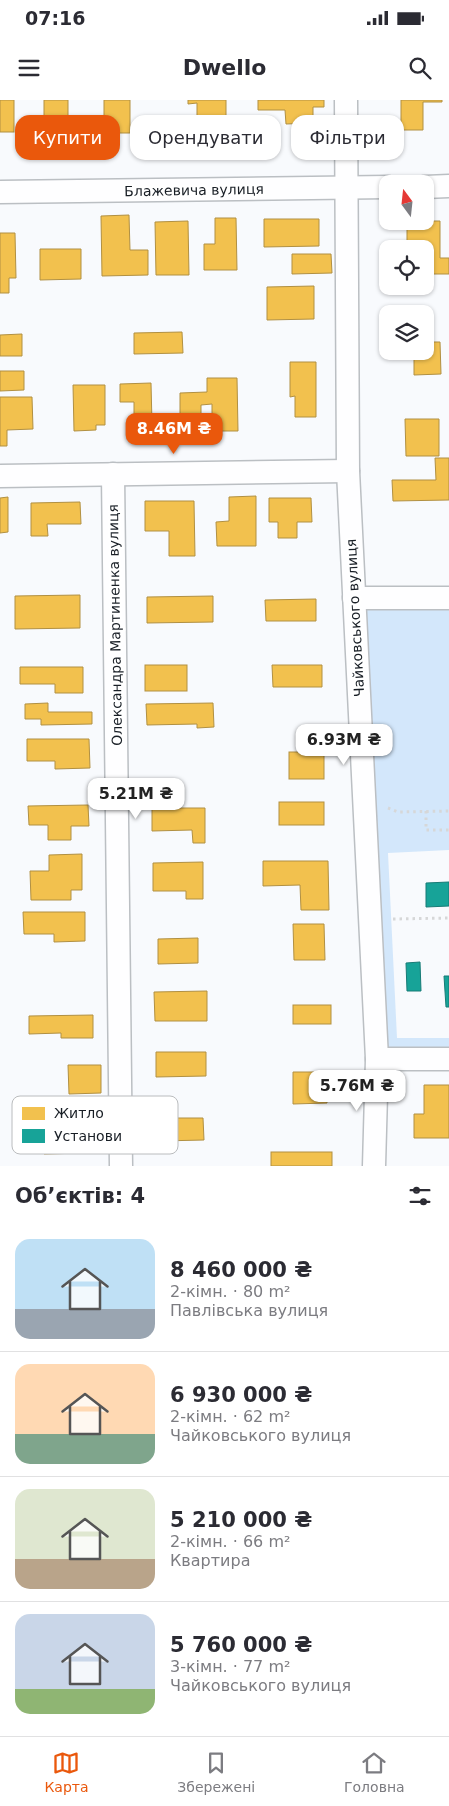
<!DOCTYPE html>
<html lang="uk">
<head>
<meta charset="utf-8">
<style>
  body { margin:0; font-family:"DejaVu Sans",sans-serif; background:#f2f2f3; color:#2b2b33; height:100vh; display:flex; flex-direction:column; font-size:19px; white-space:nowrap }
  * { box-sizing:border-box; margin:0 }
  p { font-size:16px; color:#7c7c81 }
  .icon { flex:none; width:28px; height:28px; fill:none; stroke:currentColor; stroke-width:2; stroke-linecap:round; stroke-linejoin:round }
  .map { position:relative; height:1066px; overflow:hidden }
  .drawer { display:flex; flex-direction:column; background:#fff; flex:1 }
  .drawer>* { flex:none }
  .guide { position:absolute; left:15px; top:15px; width:420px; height:45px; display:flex; gap:10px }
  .needle { width:32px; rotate:345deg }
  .buttons { position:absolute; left:379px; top:75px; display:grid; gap:10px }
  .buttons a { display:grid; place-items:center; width:55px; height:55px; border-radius:10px; background:#fff; box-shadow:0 1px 4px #0004; font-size:25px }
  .price { position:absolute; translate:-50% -42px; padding:0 11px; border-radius:10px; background:#fff; color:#222; font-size:16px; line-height:32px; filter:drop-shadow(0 1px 2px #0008) }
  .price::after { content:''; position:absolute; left:50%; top:30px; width:15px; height:11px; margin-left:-8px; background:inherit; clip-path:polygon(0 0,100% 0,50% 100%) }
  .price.selected { background:#ea580c; color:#fff }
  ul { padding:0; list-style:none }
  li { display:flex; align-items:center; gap:15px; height:125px; padding:0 15px }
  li+li { border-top:1px solid #e1e1e2 }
  li span { display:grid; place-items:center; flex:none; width:140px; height:100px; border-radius:15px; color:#555 }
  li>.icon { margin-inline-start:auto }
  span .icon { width:60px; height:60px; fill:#fffc; stroke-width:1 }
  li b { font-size:21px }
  h2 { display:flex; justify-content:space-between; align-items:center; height:60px; padding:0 15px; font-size:21px }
  .tag { padding:0 18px; border-radius:15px; background:#fff; box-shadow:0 1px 4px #0004; font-size:18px; line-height:45px }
  .tag.selected { background:#ea580c; color:#fff }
  .status { display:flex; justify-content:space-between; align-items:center; height:35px; padding:0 25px; background:#fff; direction:ltr }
  .status svg { height:14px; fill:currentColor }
  header { display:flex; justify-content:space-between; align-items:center; height:65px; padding:0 15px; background:#fff; font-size:22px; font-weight:700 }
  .dock { display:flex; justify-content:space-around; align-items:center; height:70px; border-top:1px solid #e1e1e2; background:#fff; font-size:14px; color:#7c7c81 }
  .dock a { display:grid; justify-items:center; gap:2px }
  .dock .selected { color:#ea580c }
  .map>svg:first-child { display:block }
</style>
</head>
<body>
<div class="status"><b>07:16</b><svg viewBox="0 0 49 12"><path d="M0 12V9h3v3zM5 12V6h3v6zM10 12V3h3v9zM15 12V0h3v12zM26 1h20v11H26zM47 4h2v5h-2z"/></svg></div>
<header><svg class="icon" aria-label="menu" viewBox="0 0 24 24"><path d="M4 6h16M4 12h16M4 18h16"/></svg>Dwello<svg class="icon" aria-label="search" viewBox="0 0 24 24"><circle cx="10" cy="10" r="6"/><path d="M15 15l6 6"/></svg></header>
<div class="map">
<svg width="449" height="1066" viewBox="0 0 449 1066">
  <rect width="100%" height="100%" fill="#f8fafd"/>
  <path fill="#d3e7fb" d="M362,505H449V750L388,753L397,938H449V953L384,954Z"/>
  <g fill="#f2c14e" stroke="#b19042">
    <rect x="0" y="0" width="14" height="32"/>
    <rect x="44" y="0" width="24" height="28"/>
    <rect x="104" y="0" width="26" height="33"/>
    <path d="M188,0H226V22L197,23V3L188,4Z"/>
    <path d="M258,0H324V7H313V23L286,24L285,10H258Z"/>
    <path d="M401,0H442V2H423V30H401Z"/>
    <path d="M129,115L130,150H148V175L102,176L101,116Z"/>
    <path d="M215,118H236L237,170H204V144H215Z"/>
    <path d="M264,119H319V146L264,147Z"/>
    <path d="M188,121L189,175H156L155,122Z"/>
    <path d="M407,121H440V158H449V174H425V149H407Z"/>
    <path d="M0,133H15L16,178H9V193H0Z"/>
    <path d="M40,149H81V179L40,180Z"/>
    <path d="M292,154H331L332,173L292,174Z"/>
    <path d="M314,186V219L267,220V187Z"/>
    <path d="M182,232L183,253L134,254V233Z"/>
    <path d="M22,234V256H0V235Z"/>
    <path d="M425,242H440L441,274L414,275V251H425Z"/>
    <path d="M290,262H316V317H295V296L290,297Z"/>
    <path d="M0,271H24V290L0,291Z"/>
    <path d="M207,278H237L238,331H212V304L201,305V333H180V293L207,292Z"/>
    <path d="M151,283L152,324L134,325V302H120V284Z"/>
    <path d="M73,285H105V325H96V330L74,331Z"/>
    <path d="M0,297H32L33,329L7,330V346H0Z"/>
    <path d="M405,319H439V356H406Z"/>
    <path d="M435,358H449V400L393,401L392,380H436Z"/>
    <path d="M256,396V446H217L216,422L229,421V397Z"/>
    <path d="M8,397V432L0,433V398Z"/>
    <path d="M269,398H311L312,422H297V438H278V422H269Z"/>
    <path d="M145,401H194L195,456H169V431H145Z"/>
    <path d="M80,402L81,424H47L48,436H31V403Z"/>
    <path d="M80,495V528L15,529V496Z"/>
    <path d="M213,496V522L147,523V497Z"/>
    <path d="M316,499V521H266L265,500Z"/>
    <rect x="145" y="565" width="42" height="26"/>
    <path d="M272,565H322V587H273Z"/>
    <path d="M20,567H83V593H55V584H20Z"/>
    <path d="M48,603V612H92V624L41,625V619H25V604Z"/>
    <path d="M213,603L214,627L197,628V624L147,625L146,604Z"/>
    <path d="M27,639H89L90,668L55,669V661H27Z"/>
    <rect x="289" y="652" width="35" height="27"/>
    <rect x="279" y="702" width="45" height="23"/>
    <path d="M88,705L89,726H71V740H48V725H29L28,706Z"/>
    <path d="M152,708H205V743H193L192,730L152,731Z"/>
    <path d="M82,754V790H71V800H31L30,771H49V755Z"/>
    <path d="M263,761H328L329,810H301L300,785L263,786Z"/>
    <path d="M203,762V799H186V791H153V763Z"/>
    <path d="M23,812H85V841L54,842V834H24Z"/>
    <path d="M293,824H324L325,860H294Z"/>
    <path d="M198,838V863L158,864V839Z"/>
    <path d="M207,891V921H155L154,892Z"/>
    <rect x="293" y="905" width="38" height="19"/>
    <path d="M93,915V938H61V933L29,934V916Z"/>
    <path d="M156,952H206V976L156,977Z"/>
    <path d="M68,965H101V993L69,994Z"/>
    <path d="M293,972H327V1003L293,1004Z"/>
    <path d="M424,985H449V1038H414V1014H424Z"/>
    <path d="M159,1018H203L204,1040L160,1041Z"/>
    <path d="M85,1020V1053L44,1054V1021Z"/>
    <rect x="271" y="1052" width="61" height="14"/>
  </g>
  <g fill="#17a398" stroke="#177b76">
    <path d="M449,782V806L426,807V783Z"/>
    <path d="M420,862L421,891H407L406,863Z"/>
    <path d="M444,876H449V907H446Z"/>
  </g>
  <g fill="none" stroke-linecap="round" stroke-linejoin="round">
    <defs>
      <g id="minor">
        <path d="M346,0L348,371L377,959L374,1066"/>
        <path d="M425,87L449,86"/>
        <path d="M0,92L388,87"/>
        <path d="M113,374L121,1066"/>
        <path d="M0,376L348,371"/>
        <path d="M354,498H449"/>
        <path d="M377,959H449"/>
      </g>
    </defs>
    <use href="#minor" stroke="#bbbfc3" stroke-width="25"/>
    <g stroke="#d6d7d8" stroke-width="3" stroke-dasharray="2.5 4" stroke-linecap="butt">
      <path d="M388,708L398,712L449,711"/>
      <path d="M426,711V730H449"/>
      <path d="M393,819L449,818"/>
    </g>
    <use href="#minor" stroke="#fefeff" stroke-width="22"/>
  </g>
  <g text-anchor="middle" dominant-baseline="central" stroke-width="5" stroke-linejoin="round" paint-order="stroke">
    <g font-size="14" fill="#181e25" stroke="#fff">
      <text transform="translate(194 90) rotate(-1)">Блажевича вулиця</text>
      <text transform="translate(355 518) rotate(-93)">Чайковського вулиця</text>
      <text transform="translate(115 525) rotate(-91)">Олександра Мартиненка вулиця</text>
    </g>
  </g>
  <rect x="12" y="996" width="166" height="58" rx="8" fill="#fff" stroke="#babcbe" stroke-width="1"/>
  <rect x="22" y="1007" width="23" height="13" fill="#f2c14e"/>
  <rect x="22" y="1029" width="23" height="14" fill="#17a398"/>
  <g font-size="14" fill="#181e25">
    <text x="54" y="1018">Житло</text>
    <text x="54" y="1041">Установи</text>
  </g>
</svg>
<div class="buttons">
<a><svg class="needle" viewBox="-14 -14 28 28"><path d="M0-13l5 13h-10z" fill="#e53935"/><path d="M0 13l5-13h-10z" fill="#7c7c81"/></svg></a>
<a><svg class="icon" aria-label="locate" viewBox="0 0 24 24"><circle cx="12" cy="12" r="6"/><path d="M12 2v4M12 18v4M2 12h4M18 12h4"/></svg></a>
<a><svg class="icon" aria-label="layers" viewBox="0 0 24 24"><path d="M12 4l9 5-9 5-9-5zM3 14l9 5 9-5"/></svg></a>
</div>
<b class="price selected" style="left:174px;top:355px">8.46M ₴</b>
<b class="price" style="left:344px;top:666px">6.93M ₴</b>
<b class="price" style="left:136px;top:720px">5.21M ₴</b>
<b class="price" style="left:357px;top:1012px">5.76M ₴</b>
<div class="guide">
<a class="tag selected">Купити</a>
<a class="tag">Орендувати</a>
<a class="tag">Фільтри</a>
</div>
</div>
<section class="drawer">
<h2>Об’єктів: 4<svg class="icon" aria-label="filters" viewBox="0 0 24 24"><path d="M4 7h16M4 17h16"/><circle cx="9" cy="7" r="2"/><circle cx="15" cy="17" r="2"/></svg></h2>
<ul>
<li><span style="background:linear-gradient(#bfe0f5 70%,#9aa5b1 0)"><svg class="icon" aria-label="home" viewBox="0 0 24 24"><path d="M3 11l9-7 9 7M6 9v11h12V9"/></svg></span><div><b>8 460 000 ₴</b><p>2-кімн. · 80 m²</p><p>Павлівська вулиця</p></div></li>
<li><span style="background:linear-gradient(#ffd9b3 70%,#7fa58c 0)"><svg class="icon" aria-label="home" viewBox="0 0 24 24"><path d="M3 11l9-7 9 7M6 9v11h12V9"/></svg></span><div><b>6 930 000 ₴</b><p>2-кімн. · 62 m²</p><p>Чайковського вулиця</p></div></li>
<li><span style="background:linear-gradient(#dfe7d0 70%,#b9a48a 0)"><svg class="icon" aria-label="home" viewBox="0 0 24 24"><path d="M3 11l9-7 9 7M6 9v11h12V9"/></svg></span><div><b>5 210 000 ₴</b><p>2-кімн. · 66 m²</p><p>Квартира</p></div></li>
<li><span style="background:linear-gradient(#c9d6e8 75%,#8fb573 0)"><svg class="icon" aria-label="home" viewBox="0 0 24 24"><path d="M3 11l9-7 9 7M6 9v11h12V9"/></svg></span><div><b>5 760 000 ₴</b><p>3-кімн. · 77 m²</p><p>Чайковського вулиця</p></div></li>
</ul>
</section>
<nav class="dock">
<a class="selected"><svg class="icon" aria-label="map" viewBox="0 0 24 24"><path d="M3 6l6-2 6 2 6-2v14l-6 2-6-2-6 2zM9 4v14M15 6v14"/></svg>Карта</a>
<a><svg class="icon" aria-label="saved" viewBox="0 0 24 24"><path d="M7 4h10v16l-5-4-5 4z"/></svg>Збережені</a>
<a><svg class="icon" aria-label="home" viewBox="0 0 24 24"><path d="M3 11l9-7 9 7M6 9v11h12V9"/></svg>Головна</a>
</nav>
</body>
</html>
